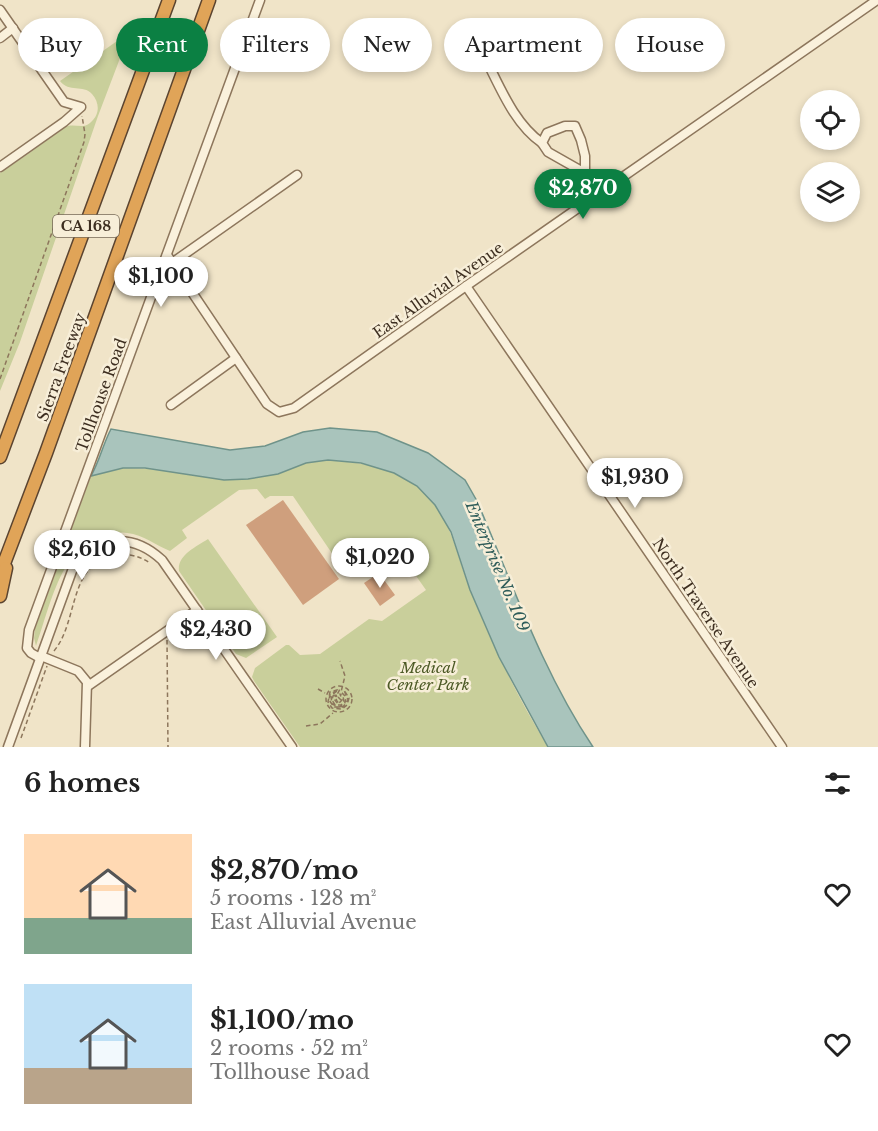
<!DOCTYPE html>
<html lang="en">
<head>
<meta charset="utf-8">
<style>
  body { margin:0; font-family:"Libre Baskerville",serif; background:#f2f2f2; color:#222; height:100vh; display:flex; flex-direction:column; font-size:22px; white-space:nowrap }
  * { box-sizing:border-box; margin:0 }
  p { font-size:20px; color:#767676 }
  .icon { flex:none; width:33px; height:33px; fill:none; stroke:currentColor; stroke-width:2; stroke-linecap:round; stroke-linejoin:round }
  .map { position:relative; height:747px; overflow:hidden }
  .sheet { display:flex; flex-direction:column; background:#fff; flex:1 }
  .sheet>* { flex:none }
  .top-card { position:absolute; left:18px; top:18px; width:843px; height:54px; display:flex; gap:12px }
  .buttons { position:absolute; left:800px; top:90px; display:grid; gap:12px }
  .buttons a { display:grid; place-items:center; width:60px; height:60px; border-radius:50%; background:#fff; box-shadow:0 3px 9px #0003; font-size:30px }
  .price { position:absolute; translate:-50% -51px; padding:0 14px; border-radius:21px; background:#fff; color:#222; font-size:20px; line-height:39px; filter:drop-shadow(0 2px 3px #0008) }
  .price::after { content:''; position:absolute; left:50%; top:36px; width:18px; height:14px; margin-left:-9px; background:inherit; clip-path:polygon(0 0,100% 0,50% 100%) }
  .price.selected { background:#0b8043; color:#fff }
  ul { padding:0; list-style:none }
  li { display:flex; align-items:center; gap:18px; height:150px; padding:0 24px }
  li span { display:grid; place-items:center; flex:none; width:168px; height:120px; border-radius:0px; color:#555 }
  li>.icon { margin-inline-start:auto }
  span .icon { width:72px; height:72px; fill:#fffc; stroke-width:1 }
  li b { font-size:26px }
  h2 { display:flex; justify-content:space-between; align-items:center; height:72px; padding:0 24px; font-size:26px }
  .tag { padding:0 21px; border-radius:27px; background:#fff; box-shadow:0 3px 9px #0003; font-size:21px; line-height:54px }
  .tag.selected { background:#0b8043; color:#fff }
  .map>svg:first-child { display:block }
</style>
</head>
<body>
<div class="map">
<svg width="878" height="747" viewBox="0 0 878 747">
  <rect width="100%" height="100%" fill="#f0e4c8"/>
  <g fill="#c9cf9b">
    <path d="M130,32L98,116L20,342L0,391V173C18,161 35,149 53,136C57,134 64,127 68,126C76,124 83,129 90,123C100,115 100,103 92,94C83,84 69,93 60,81Z"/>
    <path d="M328,460C358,463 396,466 419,487C453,518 455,553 471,592C492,645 518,698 548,747H300L254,681L252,677L255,668L286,645H289L300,655L320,654L369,619L382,621L426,590L397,549C383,558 364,579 346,574L293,496H270L265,499L257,489L239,490L182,530L187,538L170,551C155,545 144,535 127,533C64,526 52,602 36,646L34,638L35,629L91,476L123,468L278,474L306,463Z"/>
    <path d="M208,539L277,637L246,658L236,654L179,571C177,555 196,547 208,539Z"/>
  </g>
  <path fill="#a9c4bc" stroke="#6f938a" stroke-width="1.5" d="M330,428L377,432L428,453L465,480L477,501C513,585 542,671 593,747H548L499,657L470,590L451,532L435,505L417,486L394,473L361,463L328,460L306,463L278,474L248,479L224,480L145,468H123L91,476C100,460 103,444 111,429L230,450L265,446L303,432Z"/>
  <g fill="#cf9f7d">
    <path d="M283,500L339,579L303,605L246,525Z"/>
    <path d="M379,573L395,595L380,606L364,583Z"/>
  </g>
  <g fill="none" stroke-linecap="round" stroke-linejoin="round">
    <defs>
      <g id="minor">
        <path d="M0,10L64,102L81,107L64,122L0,167"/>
        <path d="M0,38L13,28"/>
        <path d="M483,54C499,84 513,123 542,143"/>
        <path d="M585,173L548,152L542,143L547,133L565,126H575L581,140L585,156V173L598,194"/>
        <path d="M167,255L267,404L279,412L294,408L466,286L877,0"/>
        <path d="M172,263L297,175"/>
        <path d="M466,286L782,747"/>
        <path d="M171,405L236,358"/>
        <path d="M41,656L78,671L87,682L85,747"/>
        <path d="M40,658L31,653L27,648L29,630L260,0"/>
        <path d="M88,686L197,610"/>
        <path d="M8,747L72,571C94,535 132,532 162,560L292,747"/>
      </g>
      <g id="highway">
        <path d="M0,457L169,0"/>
        <path d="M0,574L46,453L209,0"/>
        <path d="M0,596L6,568"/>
      </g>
    </defs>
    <use href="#minor" stroke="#8d765c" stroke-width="11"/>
    <use href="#highway" stroke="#5b4430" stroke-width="15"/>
    <g stroke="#8d765c" stroke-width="1.5" stroke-dasharray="4.5 3" stroke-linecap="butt">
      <path d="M0,379L84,142L85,134L82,116"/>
      <path d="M167,640L168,747"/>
      <path d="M54,651C78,622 68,570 109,556C123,552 138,555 150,563"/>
      <circle cx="339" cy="699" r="13"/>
      <path d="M318,689L325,693"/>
      <path d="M337,697L336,695L334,699L338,704L342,700L340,694L343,696L344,702L341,705H335L332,700L333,696L338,693L340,689L330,692L328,702L332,708L342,709L347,705L349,698L344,690L348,700L343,707H334L329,700L330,694L338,690L331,696L332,704L339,707C344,706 347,702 345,696L341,692L345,676L340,661"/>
      <path d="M338,697L341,700L338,702L336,700Z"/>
      <path d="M306,726L320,724L333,713"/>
      <path d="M21,738L47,666"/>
    </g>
    <use href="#minor" stroke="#faf1dc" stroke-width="8"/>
    <use href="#highway" stroke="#e0a458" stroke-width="12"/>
  </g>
  <g text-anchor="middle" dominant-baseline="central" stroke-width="5" stroke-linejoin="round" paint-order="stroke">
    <rect fill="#f7eed8" stroke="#756857" stroke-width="1.5" x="53" y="215" width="66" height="22" rx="4.5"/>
    <g font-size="14" font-weight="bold" fill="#3d2e20">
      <text x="86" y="226">CA 168</text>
    </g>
    <g font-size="15" fill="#3d2e20" stroke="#f7eed8">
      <text transform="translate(438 290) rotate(-35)">East Alluvial Avenue</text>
      <text transform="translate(61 367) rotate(-70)">Sierra Freeway</text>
      <text transform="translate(101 395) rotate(-70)">Tollhouse Road</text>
      <text transform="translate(706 613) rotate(56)">North Traverse Avenue</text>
    </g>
    <g font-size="15" font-style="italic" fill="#4d5a26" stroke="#f7eed8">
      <text x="428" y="667">Medical<tspan x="428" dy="17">Center Park</tspan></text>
    </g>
    <g font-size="16" font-style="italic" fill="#2f5d5a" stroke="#f7eed8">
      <text transform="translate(498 566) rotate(67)">Enterprise No. 109</text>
    </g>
  </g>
</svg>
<div class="buttons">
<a><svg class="icon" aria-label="locate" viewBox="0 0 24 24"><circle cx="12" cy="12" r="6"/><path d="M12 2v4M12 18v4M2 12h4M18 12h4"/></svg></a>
<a><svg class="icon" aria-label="layers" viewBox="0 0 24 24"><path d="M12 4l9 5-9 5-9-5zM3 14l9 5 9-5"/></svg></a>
</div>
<b class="price selected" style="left:583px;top:220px">$2,870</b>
<b class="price" style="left:161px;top:308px">$1,100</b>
<b class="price" style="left:635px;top:509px">$1,930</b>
<b class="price" style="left:82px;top:581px">$2,610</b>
<b class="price" style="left:380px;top:589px">$1,020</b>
<b class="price" style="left:216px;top:661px">$2,430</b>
<div class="top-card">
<a class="tag">Buy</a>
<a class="tag selected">Rent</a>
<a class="tag">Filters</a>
<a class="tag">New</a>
<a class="tag">Apartment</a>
<a class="tag">House</a>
</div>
</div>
<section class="sheet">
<h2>6 homes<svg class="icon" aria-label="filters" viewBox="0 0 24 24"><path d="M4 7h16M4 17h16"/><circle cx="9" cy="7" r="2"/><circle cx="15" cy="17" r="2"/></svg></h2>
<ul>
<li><span style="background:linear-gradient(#ffd9b3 70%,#7fa58c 0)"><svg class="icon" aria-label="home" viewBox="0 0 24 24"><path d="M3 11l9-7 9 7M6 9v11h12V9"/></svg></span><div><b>$2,870/mo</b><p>5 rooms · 128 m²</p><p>East Alluvial Avenue</p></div><svg class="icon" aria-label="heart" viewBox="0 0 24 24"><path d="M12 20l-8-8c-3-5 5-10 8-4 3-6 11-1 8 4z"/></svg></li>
<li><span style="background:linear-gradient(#bfe0f5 70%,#b9a48a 0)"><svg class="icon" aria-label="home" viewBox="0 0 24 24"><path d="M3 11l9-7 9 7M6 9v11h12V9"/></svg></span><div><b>$1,100/mo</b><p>2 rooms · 52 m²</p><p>Tollhouse Road</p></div><svg class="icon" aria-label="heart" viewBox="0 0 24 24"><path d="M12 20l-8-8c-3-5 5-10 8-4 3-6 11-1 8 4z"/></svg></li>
</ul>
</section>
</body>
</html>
